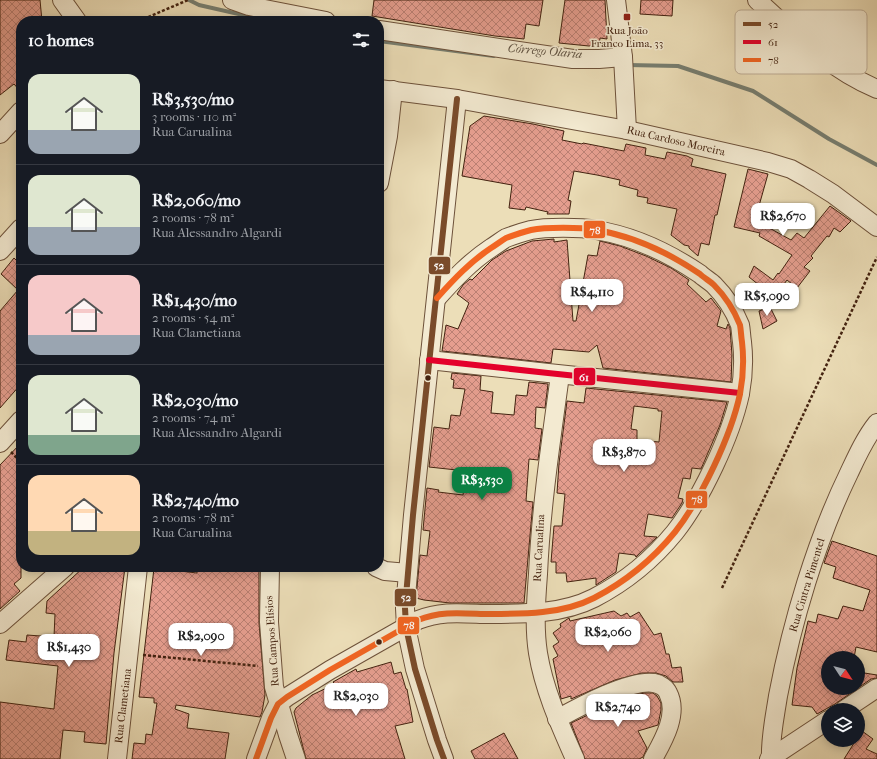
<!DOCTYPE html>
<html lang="en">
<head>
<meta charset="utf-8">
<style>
  body { margin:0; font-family:"IM FELL French Canon",serif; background:#20242c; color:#f1f3f6; height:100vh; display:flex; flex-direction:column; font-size:15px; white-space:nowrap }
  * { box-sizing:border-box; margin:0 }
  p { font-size:13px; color:#9ea1a6 }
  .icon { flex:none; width:22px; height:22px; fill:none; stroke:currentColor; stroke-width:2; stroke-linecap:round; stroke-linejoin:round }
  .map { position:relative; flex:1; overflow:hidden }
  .sheet { position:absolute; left:16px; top:16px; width:368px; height:556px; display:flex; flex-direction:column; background:#171b24; border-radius:16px; box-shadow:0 2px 10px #0003 }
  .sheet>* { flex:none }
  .needle { width:26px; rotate:126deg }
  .fabs { position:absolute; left:821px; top:651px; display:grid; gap:8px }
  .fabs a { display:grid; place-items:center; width:44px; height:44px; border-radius:50%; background:#171b24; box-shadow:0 2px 10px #0003; font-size:20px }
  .price { position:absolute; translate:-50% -34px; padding:0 9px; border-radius:8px; background:#fff; color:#222; font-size:13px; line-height:26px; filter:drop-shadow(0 1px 2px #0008) }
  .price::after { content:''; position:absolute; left:50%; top:24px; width:12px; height:9px; margin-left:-6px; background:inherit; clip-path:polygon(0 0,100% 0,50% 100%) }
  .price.current { background:#0b8043; color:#fff }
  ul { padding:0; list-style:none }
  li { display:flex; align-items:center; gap:12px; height:100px; padding:0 12px }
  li+li { border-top:1px solid #363941 }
  li span { display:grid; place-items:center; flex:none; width:112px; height:80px; border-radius:12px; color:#555 }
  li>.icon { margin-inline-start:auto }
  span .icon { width:48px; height:48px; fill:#fffc; stroke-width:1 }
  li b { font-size:17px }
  h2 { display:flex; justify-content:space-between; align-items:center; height:48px; padding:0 12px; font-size:17px }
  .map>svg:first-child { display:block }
</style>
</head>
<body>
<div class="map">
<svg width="877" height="759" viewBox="0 0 877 759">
  <defs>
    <pattern id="building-cross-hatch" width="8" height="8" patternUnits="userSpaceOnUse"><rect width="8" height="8" fill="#e59e8f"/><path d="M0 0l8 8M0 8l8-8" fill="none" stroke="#bb8073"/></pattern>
  </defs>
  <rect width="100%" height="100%" fill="#ecdeb8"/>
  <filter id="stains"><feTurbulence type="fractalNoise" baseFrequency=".005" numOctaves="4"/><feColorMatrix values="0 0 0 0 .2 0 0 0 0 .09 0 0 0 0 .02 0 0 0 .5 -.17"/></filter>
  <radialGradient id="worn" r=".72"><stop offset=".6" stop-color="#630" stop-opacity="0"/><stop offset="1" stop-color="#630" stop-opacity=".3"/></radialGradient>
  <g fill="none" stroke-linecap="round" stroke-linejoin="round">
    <g stroke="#777e70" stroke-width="4">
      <path d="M189,0L199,5L269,21"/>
      <path d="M379,41L494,56"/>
      <path d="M628,65L678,66L753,91L829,139L877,165"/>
    </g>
  </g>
  <g fill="url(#building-cross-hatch)" stroke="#432210" fill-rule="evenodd">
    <path d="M0,0H40L42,21H21V92L14,84L0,95Z"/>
    <path d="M374,0H543L539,26L526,24L524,39L495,36L372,16Z"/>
    <path d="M565,0H605L607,39L600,38L599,47L559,43Z"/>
    <path d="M641,0H673L672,16L640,14Z"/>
    <path d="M484,116L533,124L564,131L562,140L582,144L583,143L624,151L626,144L646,148L645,155L665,159L667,152L687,156L693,159L691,166L726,174L717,215H715L709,245L701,243L698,256L689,248V246L684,245L671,235L677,209L647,203L648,198L637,196L638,190L619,185L620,180L597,175L574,171L568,200L571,201L569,214H547L548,212L526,207L525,210L509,208L512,185L462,176L470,126Z"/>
    <path d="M748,169L768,174L755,220L791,240L797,233L804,238L830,206L851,221L840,232L834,228L829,237L827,236L811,256L813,258L804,267L810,271L797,288L787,280L770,303L761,296L763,293L756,288L759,285L749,277L754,266L773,280L778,273L779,274L792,255L759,236L760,233L734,227Z"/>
    <path d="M554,239V242L567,240L573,321H576L588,255L597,256L600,241L620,246L646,256L671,268L689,280L687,284L706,302L711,298L721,311L717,326L726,329L728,324L730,328L732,355L731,382L603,368L597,345L589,352L553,349L551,363L442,351L446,325L458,329L469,303L457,294L463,285L470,279L472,280L492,260L506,251L532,241Z"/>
    <path d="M14,258L21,265V384L0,408V311L18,290L1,274Z"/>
    <path d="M770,307L777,321L763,329L759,311Z"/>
    <path d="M452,373L481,376L480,390L493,392L491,413L514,415L516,395L527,396L529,382L548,384L545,408L536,407L535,428L542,429L538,460L529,459L526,501L533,502L524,603H450L424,600L416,598L420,555L427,556L430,531L423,530L427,488L439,490L438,492L463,495L466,471L429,467L434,427L449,429L451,415L460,416L465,389L453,388L454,380L451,379Z"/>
    <path d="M586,388L727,402L720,425L701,469L692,468L690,479L683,478L678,498L683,499L682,503L672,518L648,514L644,536L657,537L636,557L635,555L619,553L616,572L596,585V578L567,582L566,573H556V562H551L554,526H562L565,494L557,493L559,463L567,401L584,403ZM634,406L658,409V411H662L659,442L637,440V430L631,429Z"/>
    <path d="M21,443V578L14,584L20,591L0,609V465Z"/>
    <path d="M832,541L877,556V652L856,647L854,658H828V688H858V672L877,675V678L871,679L835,704L817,714L812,707L792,705L797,668L808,621L816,623L818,614L838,619L843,606L863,611L870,590L833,578L836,567L824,563Z"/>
    <path d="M84,567H125L114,653L106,744L84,742L85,732L63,730L60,759H0V702L54,709L58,666L6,660L9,640L26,642L27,635L54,637L55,614L46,613L47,601Z"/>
    <path d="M197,567H256L255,569H259V623L265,695L262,712L260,717L176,705L175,709L189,714L187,728L229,733L225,759H132L134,743L145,744L146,734L152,735L157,703H154V698L139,697L154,568L197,573Z"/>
    <path d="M614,611L621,616L627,613L630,617L639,612L654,635L661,633L666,654H669L672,668L681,667L683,682H673L666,676L656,673H642L615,680L571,699V696L561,699L553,659L558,656L553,646L559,642L553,633L561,627L560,624L569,618L570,621Z"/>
    <path d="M391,662L394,674L401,672L406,689H407L413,722L395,726L405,759H306L294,712L296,708L312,695L335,684L333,682L356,669L357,672Z"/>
    <path d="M645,693H653L657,696L661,703V710L658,725L638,731L647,748L643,757L639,759H585L571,723L609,705L634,695Z"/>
    <path d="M862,731L873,739L866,749L877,754V759H844L856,740H858V737Z"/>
    <path d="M504,733L518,759H475L471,751Z"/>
  </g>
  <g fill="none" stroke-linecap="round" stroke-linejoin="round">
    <defs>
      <g id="minor">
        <path d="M62,0L77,21"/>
        <path d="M232,0L249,6L326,21"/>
        <path d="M616,0L623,57L627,130"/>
        <path d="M757,0C793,33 831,70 877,89"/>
        <path d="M379,30L573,59H599L623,57"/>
        <path d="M379,89L457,99L627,130L768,162L791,169L809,179L833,194L877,227"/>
        <path d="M0,134L21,111"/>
        <path d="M379,183L388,136L393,90"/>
        <path d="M0,251L21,228"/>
        <path d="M429,360L548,373L740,393"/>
        <path d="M560,375C551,441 541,507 538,574C536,601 534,627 538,653C544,690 560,725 575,759"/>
        <path d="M0,443L21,420"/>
        <path d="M270,567L269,622L274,687L288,735L296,759"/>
        <path d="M376,567L385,571L408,573"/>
        <path d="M0,624L65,567"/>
        <path d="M844,710L877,688"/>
        <path d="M557,719C579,707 630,679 654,683C660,684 666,688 668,693C679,714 663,741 653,759"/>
        <path d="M117,759L138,567"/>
        <path d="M256,759L271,718L278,704L287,697L330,670L418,620C440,611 460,613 483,614C519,614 561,615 594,598C625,582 653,559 675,532C701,499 731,436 740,394C743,378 744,359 742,342C741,336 741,330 740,325C734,310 725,296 714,285C710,281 704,278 700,274C669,253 633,236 596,230C581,227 545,227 531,230C523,232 514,235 506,238C501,241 496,245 491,248C470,262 454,279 437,298"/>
        <path d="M444,759L437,740L415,669L406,627L405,608L413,515L457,99"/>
        <path d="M769,759L828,720"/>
        <path d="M771,759C770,738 775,716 778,696C792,622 816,541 849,473C857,456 865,438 877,423"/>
      </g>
    </defs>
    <use href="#minor" stroke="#6d513a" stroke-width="20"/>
    <g stroke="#432210" stroke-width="2.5" stroke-dasharray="3 2" stroke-linecap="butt">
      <path d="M139,21L188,0"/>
      <path d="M11,452L21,462"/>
      <path d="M722,588L877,257"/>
      <path d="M143,655L258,666"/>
    </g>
    <use href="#minor" stroke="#f3ead1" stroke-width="18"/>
    <defs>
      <path id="bus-1" d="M444,759L437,740L415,669L406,627L405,608L413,515L457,99"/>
      <path id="bus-2" d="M429,360L548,373L740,393"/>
      <path id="bus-3" d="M256,759L271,718L278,704L287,697L330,670L418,620C440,611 460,613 483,614C519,614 561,615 594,598C625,582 653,559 675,532C701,499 731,436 740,394C743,378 744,359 742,342C741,336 741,330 740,325C734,310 725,296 714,285C710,281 704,278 700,274C669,253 633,236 596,230C581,227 545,227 531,230C523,232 514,235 506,238C501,241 496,245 491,248C470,262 454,279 437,298"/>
    </defs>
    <use href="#bus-1" stroke="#f3ead1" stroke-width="9"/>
    <use href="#bus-2" stroke="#f3ead1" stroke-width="9"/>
    <use href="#bus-3" stroke="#f3ead1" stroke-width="9"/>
    <use href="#bus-1" stroke="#7a4b2a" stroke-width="6"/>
    <use href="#bus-2" stroke="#e4002b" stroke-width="6"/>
    <use href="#bus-3" stroke="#f26522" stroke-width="6"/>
  </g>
  <rect fill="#8f2418" stroke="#f3ead1" stroke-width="1.5" x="623" y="13" width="8" height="8" rx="2"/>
  <g fill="#432210" stroke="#f3ead1" stroke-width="1.5">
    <circle cx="428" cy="378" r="3.5"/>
    <circle cx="379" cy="642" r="3.5"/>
  </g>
  <g text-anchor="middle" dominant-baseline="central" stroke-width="3" stroke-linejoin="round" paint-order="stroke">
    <g font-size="11" fill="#432210" stroke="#f3ead1">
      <text x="627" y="30">Rua João<tspan x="627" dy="13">Franco Lima, 33</tspan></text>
    </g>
    <g font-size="11" fill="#432210" stroke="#f3ead1">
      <text transform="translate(676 141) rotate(13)">Rua Cardoso Moreira</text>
      <text transform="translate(539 548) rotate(-87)">Rua Carualina</text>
      <text transform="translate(807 585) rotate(-73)">Rua Cintra Pimentel</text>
      <text transform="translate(272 641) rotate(-94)">Rua Campos Elísios</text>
      <text transform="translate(123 706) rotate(-83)">Rua Clametiana</text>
    </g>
    <g font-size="12" font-style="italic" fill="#5d5040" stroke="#f3ead1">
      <text transform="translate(545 51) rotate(5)">Córrego Olaria</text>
    </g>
  </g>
  <rect x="735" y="10" width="132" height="64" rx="6" fill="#f3ead1" stroke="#beae97" stroke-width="1"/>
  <rect x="743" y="22" width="18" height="4" fill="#7a4b2a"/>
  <rect x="743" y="40" width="18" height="4" fill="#e4002b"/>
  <rect x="743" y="58" width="18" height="4" fill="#f26522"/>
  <g font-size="11" fill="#432210">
    <text x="768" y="28">52</text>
    <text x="768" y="46">61</text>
    <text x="768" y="64">78</text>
  </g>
  <g stroke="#f3ead1" stroke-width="1.5">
    <rect x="583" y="220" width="23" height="19" rx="4" fill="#f26522"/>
    <rect x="428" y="256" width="23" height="19" rx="4" fill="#7a4b2a"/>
    <rect x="573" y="367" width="23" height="19" rx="4" fill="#e4002b"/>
    <rect x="685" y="490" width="23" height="19" rx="4" fill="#f26522"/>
    <rect x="394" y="588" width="23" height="19" rx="4" fill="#7a4b2a"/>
    <rect x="397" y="616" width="23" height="19" rx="4" fill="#f26522"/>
  </g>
  <g font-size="11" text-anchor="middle" font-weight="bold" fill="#fff">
    <text x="595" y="234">78</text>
    <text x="439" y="269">52</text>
    <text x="584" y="381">61</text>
    <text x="697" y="503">78</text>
    <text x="406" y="601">52</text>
    <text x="409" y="629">78</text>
  </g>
  <rect width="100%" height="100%" filter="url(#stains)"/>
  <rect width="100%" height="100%" fill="url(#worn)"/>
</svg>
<div class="fabs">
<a><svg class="needle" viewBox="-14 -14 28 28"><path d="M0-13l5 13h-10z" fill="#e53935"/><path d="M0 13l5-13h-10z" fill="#9ea1a6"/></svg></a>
<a><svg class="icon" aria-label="layers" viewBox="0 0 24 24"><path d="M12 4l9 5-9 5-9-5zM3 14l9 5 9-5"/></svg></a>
</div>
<b class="price" style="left:783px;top:237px">R$2,670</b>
<b class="price" style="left:592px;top:313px">R$4,110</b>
<b class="price" style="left:767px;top:317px">R$5,090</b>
<b class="price" style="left:624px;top:473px">R$3,870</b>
<b class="price current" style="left:482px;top:501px">R$3,530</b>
<b class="price" style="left:608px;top:653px">R$2,060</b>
<b class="price" style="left:201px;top:657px">R$2,090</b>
<b class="price" style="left:69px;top:668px">R$1,430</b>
<b class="price" style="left:356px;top:717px">R$2,030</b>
<b class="price" style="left:618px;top:728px">R$2,740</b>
<section class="sheet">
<h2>10 homes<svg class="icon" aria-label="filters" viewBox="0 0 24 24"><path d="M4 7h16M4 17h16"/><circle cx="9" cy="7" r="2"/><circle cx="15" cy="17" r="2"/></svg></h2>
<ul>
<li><span style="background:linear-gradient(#dfe7d0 70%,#9aa5b1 0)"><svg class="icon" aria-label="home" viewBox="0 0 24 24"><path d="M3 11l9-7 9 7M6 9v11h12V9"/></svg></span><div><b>R$3,530/mo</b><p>3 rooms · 110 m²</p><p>Rua Carualina</p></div></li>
<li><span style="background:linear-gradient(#dfe7d0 65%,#9aa5b1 0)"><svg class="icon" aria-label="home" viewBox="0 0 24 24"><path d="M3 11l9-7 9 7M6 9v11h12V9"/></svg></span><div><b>R$2,060/mo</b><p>2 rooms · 78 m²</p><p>Rua Alessandro Algardi</p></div></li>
<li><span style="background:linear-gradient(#f6c9c9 75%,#9aa5b1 0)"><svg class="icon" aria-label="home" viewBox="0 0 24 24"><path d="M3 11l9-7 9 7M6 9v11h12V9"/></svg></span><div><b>R$1,430/mo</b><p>2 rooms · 54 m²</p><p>Rua Clametiana</p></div></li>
<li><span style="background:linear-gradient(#dfe7d0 75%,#7fa58c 0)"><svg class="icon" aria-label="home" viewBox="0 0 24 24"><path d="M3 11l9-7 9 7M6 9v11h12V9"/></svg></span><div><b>R$2,030/mo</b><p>2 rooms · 74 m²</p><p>Rua Alessandro Algardi</p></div></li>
<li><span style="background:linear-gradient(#ffd9b3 70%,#c2b280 0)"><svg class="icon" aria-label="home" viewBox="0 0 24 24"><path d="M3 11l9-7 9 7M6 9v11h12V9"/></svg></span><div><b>R$2,740/mo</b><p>2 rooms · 78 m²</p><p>Rua Carualina</p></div></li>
</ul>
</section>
</div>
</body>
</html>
